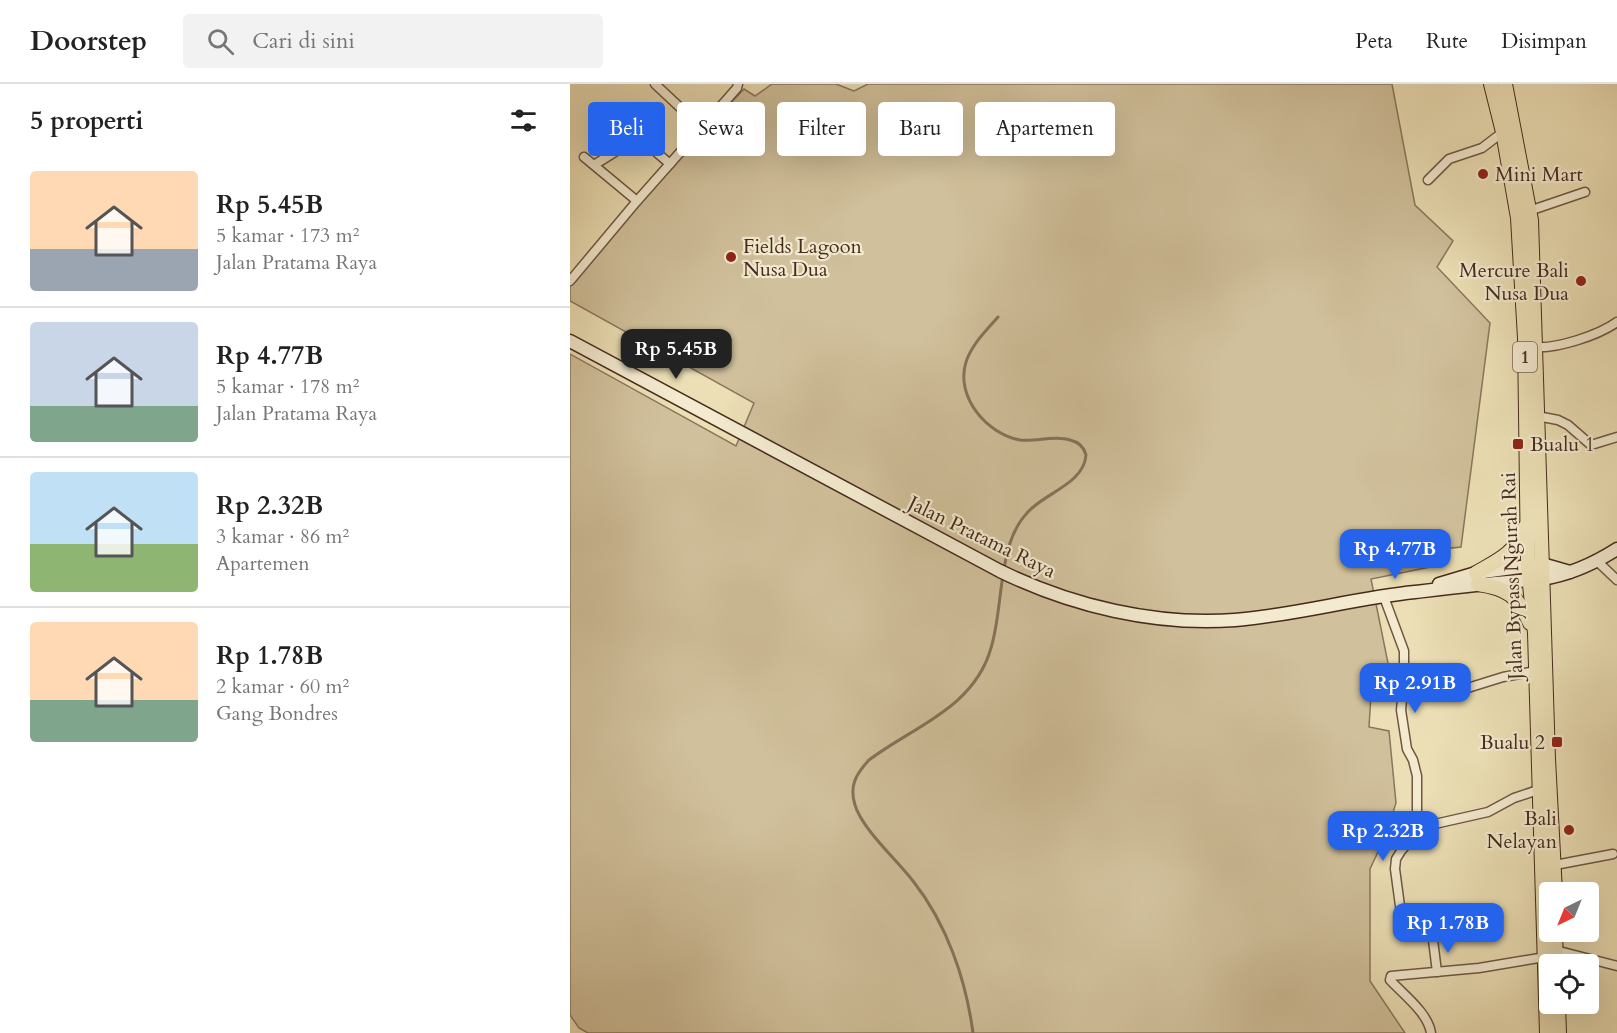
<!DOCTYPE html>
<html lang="id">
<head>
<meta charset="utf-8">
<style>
  body { margin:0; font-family:Cardo,serif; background:#f2f2f2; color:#222; height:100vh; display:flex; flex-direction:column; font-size:22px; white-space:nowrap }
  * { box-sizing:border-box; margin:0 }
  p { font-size:20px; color:#767676 }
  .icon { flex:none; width:33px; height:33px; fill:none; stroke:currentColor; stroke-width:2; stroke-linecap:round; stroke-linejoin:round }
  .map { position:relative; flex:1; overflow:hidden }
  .details { display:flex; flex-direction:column; background:#fff; width:570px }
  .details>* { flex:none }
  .hud { position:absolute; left:18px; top:18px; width:570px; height:54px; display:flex; gap:12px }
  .needle { width:39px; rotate:223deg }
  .buttons { position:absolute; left:969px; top:798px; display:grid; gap:12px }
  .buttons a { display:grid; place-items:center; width:60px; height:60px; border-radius:6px; background:#fff; box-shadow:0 6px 24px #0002; font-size:30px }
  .price { position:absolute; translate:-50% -51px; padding:0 14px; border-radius:12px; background:#2563eb; color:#fff; font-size:20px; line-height:39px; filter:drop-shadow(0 2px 3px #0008) }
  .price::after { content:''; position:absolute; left:50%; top:36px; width:18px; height:14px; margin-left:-9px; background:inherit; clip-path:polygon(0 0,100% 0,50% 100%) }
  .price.active { background:#222; color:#fff }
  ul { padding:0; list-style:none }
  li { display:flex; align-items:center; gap:18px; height:150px; padding:0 30px }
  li+li { border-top:2px solid #e0e0e0 }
  li span { display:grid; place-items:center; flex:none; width:168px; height:120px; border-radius:6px; color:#555 }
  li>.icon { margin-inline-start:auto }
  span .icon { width:72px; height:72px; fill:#fffc; stroke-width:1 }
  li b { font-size:26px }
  h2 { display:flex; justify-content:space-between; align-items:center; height:72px; padding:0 30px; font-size:26px }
  .chip { padding:0 21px; border-radius:6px; background:#fff; box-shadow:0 6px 24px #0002; font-size:21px; line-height:54px }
  .chip.active { background:#2563eb; color:#fff }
  header { display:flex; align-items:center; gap:36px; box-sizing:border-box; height:84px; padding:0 30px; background:#fff; border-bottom:2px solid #e0e0e0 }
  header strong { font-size:28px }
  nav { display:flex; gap:33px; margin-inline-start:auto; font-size:21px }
  .search { width:420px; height:54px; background:#f2f2f2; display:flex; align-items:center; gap:15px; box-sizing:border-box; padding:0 21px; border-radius:6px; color:#767676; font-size:22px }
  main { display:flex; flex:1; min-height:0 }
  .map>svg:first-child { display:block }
</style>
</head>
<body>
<header>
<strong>Doorstep</strong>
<div class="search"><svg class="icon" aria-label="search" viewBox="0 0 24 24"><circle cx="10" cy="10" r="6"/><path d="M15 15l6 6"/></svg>Cari di sini</div>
<nav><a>Peta</a><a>Rute</a><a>Disimpan</a></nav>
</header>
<main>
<section class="details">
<h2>5 properti<svg class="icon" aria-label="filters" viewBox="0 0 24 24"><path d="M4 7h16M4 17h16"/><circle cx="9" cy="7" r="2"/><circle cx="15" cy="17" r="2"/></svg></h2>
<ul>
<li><span style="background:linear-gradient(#ffd9b3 65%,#9aa5b1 0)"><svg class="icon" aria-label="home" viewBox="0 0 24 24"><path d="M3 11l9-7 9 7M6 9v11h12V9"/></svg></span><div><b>Rp 5.45B</b><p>5 kamar · 173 m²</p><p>Jalan Pratama Raya</p></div></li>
<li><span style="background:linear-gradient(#c9d6e8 70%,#7fa58c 0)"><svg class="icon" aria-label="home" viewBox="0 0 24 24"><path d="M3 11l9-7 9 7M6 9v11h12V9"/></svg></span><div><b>Rp 4.77B</b><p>5 kamar · 178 m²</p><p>Jalan Pratama Raya</p></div></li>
<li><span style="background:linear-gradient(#bfe0f5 60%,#8fb573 0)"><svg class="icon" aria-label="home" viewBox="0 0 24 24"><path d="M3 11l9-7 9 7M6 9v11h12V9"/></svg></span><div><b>Rp 2.32B</b><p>3 kamar · 86 m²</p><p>Apartemen</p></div></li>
<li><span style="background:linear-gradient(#ffd9b3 65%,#7fa58c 0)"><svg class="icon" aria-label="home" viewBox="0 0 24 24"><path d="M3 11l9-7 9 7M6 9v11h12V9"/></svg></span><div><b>Rp 1.78B</b><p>2 kamar · 60 m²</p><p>Gang Bondres</p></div></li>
</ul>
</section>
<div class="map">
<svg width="1047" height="949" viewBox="0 0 1047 949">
  <rect width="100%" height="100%" fill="#ecdfb5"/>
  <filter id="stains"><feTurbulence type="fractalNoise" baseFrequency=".00333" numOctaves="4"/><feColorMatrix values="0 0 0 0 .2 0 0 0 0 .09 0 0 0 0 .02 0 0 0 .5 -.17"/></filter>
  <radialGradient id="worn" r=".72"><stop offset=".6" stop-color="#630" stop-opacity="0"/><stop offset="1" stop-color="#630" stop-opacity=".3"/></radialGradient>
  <path fill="#d0c09b" stroke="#8a765c" stroke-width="1.5" d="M202,0H266L284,7L298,0H822L845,121L883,157L867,183L920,239L891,463L872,465L865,482L801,495L821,594L801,611L799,643L819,647L826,719L815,753L800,785V897L835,949H18L9,944L0,931V270L166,362L184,319L0,217V197L116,66L174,5L185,12Z"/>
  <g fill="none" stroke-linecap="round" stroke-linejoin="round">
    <g stroke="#877259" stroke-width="3">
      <path d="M428,233C416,247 402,260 396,278C385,313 417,350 450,356C466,358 485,351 500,356C509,358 514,363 516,371C514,400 474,409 457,429C443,444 437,464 434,485"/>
      <path d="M403,949C396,896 377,840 343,797C327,776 292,745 285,721C279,702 286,690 299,676C344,642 404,624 421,564C428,541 429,515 433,491"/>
    </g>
    <defs>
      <g id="minor">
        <path d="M85,0L132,44"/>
        <path d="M64,49L100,80"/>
        <path d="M14,73L67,117"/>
        <path d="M24,81L56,61L74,57"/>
        <path d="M858,96L879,75L912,64L933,48"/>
        <path d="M959,127L1015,108"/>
        <path d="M0,197L67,117L167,4L168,0"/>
        <path d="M965,263C987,265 1029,251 1047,238"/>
        <path d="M967,332L988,336L998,341L1021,361L1047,353"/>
        <path d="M1027,477L1047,496"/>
        <path d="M814,513L834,567V596L831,626L837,665L843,676L847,692V744L844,752L831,767L826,775L825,785L830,822"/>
        <path d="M833,606L864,594L871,602L882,600L888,607L933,593L966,587"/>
        <path d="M847,744L918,728L944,714L968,706"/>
        <path d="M985,781L1043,770"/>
        <path d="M863,856L867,888"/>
        <path d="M985,866L1047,882"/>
        <path d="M861,949C858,929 834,911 820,896L821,892L909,884L975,873"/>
      </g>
      <g id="secondary">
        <path d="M0,257L430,487C502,522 585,542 665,536C726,531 785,514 845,508C888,503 930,498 972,495C998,491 1025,479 1047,465"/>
        <path d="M869,500L906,489L972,480L1000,488"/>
      </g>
      <g id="trunk">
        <path d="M921,0L933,48L948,134L955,254L958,481L965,549L977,949"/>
        <path d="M935,0L961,136L978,675L985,808"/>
        <path d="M906,489C929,476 946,469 955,443"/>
        <path d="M908,500C937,504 948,512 960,539"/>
        <path d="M985,848L986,880"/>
        <path d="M988,920L989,949"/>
      </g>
    </defs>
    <use href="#minor" stroke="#6f5842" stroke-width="11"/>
    <use href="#secondary" stroke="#452b1c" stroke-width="15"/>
    <use href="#trunk" stroke="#452b1c" stroke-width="16"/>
    <use href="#minor" stroke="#f3eacf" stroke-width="8"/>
    <use href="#secondary" stroke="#f3eacf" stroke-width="12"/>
    <use href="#trunk" stroke="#ecdfb5" stroke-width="14"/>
  </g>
  <g fill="#8f2418" stroke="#f3eacf" stroke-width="2">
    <circle cx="913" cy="90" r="6"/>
    <circle cx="161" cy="173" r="6"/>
    <circle cx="1011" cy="197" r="6"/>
    <rect x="942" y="354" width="12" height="12" rx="3"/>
    <rect x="981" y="652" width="12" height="12" rx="3"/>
    <circle cx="999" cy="746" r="6"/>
  </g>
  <g text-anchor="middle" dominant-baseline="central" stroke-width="4.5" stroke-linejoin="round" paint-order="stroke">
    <rect fill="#f3eacf" stroke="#796452" stroke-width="1.5" x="943" y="258" width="24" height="30" rx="4.5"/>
    <g font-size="18" font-weight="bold" fill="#452b1c">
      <text x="955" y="273">1</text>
    </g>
    <g font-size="20" fill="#452b1c" stroke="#f3eacf" text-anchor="start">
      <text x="925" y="90">Mini Mart</text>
      <text x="173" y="162">Fields Lagoon<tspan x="173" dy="23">Nusa Dua</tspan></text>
      <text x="999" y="186" text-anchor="end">Mercure Bali<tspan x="999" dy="23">Nusa Dua</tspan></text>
      <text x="960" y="360">Bualu 1</text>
      <text x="975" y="658" text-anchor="end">Bualu 2</text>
      <text x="987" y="734" text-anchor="end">Bali<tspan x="987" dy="23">Nelayan</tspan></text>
    </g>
    <g font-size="20" fill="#452b1c" stroke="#f3eacf">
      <text transform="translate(412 453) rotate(26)">Jalan Pratama Raya</text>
      <text transform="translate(942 492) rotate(-92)">Jalan Bypass Ngurah Rai</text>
    </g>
  </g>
  <rect width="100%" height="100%" filter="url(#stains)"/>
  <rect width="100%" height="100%" fill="url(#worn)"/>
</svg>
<div class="buttons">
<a><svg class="needle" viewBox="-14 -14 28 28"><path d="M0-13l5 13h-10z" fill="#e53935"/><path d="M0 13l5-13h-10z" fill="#767676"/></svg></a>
<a><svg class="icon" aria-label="locate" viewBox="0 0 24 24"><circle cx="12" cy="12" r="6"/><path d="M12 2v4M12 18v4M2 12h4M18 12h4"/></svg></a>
</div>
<b class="price active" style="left:106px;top:296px">Rp 5.45B</b>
<b class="price" style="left:825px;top:496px">Rp 4.77B</b>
<b class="price" style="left:845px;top:630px">Rp 2.91B</b>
<b class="price" style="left:813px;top:778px">Rp 2.32B</b>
<b class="price" style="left:878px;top:870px">Rp 1.78B</b>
<div class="hud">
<a class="chip active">Beli</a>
<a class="chip">Sewa</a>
<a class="chip">Filter</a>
<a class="chip">Baru</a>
<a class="chip">Apartemen</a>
</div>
</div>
</main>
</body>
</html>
